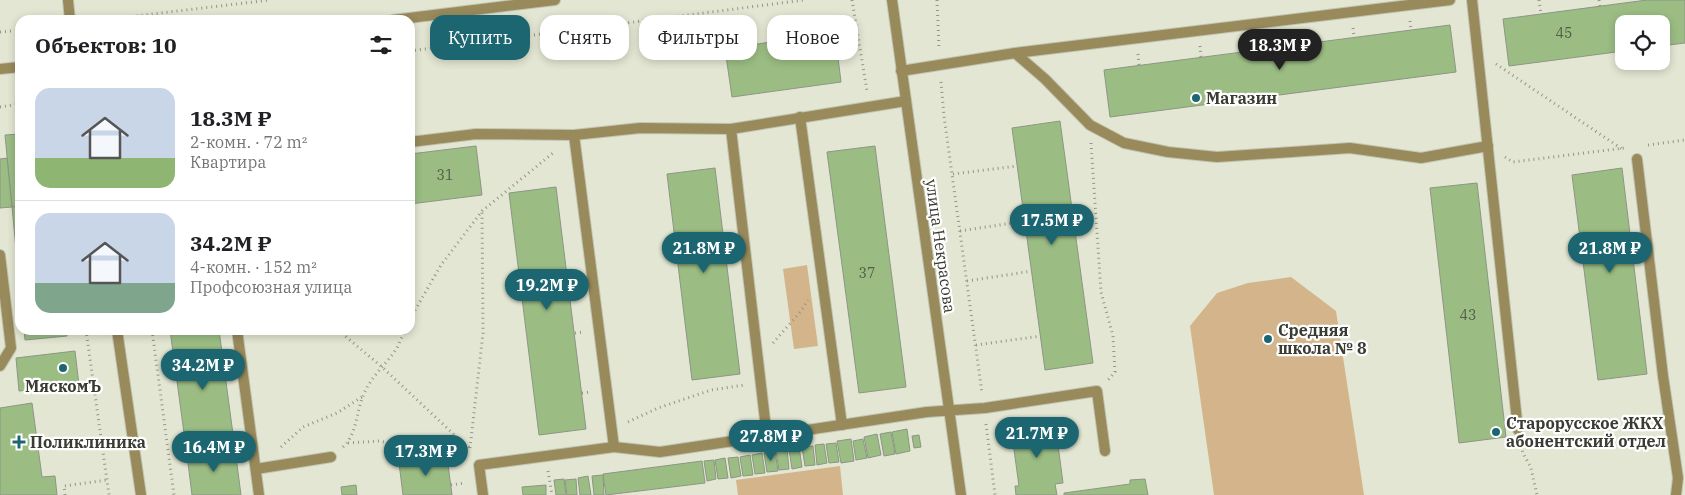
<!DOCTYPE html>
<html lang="ru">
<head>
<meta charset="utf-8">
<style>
  body { margin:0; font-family:"IBM Plex Serif",serif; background:#f2f2f2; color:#202124; height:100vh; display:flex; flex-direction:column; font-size:19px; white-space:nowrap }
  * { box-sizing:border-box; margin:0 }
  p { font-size:16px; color:#757577 }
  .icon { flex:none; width:28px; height:28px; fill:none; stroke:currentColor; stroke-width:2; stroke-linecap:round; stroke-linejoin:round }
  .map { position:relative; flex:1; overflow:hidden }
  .panel { position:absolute; left:15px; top:15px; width:400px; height:320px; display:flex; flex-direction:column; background:#fff; border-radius:15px; box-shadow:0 2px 8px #0003 }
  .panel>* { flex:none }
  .top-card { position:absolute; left:430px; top:15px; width:475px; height:45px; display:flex; gap:10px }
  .tools { position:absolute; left:1615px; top:15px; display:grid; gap:10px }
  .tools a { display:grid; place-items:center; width:55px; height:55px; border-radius:10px; background:#fff; box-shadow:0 2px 8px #0003; font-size:25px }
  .price { position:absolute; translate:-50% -42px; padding:0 11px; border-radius:18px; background:#1c6672; color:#fff; font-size:16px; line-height:32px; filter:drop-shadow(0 1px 2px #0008) }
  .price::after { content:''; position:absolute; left:50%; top:30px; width:15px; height:11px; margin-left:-8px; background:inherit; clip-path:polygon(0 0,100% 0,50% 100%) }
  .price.selected { background:#222; color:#fff }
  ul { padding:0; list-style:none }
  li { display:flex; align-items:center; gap:15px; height:125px; padding:0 20px }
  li+li { border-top:1px solid #e0e0e0 }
  li span { display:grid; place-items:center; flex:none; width:140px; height:100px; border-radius:15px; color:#555 }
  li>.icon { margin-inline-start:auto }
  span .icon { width:60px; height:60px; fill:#fffc; stroke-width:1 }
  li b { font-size:21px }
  h2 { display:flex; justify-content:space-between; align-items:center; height:60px; padding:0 20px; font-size:21px }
  .tag { padding:0 18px; border-radius:15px; background:#fff; box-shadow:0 2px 8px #0003; font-size:18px; line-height:45px }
  .tag.selected { background:#1c6672; color:#fff }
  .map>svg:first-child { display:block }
</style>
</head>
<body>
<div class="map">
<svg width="1685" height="495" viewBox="0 0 1685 495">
  <rect width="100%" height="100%" fill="#e3e6d2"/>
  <g fill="#d4b48a">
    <path d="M807,265L818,346L794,349L783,269Z"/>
    <path d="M1291,277L1336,311L1364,495H1214L1190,326L1217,293L1248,283Z"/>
    <path d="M840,466L843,495H738L736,480Z"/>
  </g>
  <g fill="#9bbd83" stroke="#8c9685">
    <path d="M1647,0H1685V43L1661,46V24H1624V51L1509,66L1503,19Z"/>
    <path d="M740,17L742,35L721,38L718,20Z"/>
    <path d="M812,25L817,28L819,35L835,33L841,82L732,97L725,49L790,39L789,28Z"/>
    <path d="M1450,25L1456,72L1110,117L1104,70Z"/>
    <path d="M1060,121L1093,363L1045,370L1012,128Z"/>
    <path d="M20,134V206L12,207L5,135Z"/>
    <path d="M476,146L482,195L410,204V154Z"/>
    <path d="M875,146L906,387L859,393L827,152Z"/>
    <path d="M7,158L12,207L0,208V159Z"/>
    <path d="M715,168L740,374L692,380L667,174Z"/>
    <path d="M1622,168L1647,374L1598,380L1572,175Z"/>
    <path d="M1477,183L1506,437L1459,443L1430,188Z"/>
    <path d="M556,187L586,429L539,435L509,193Z"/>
    <path d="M20,206V291L12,207Z"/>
    <path d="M24,330H67V336L25,340Z"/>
    <path d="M170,330H219L235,449L187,455Z"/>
    <path d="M75,351L79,385L19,391L16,358Z"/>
    <path d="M32,403L42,477L55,476L57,495H0V408Z"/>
    <path d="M1055,422L1063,483L1055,484L1057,495H1016L1015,486H1019L1011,428Z"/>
    <path d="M907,429L910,451L896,454L892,432Z"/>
    <path d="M891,432L895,454L884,456L880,434Z"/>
    <path d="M877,434L881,455L868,458L864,437Z"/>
    <path d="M919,435L921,447L914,448L912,436Z"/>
    <path d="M851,439L854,461L841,463L837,441Z"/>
    <path d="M863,439L867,458L856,460L853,441Z"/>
    <path d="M836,443L839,462L829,463L826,444Z"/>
    <path d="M824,444L827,463L817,465L815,445Z"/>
    <path d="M813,446L815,465L805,466L802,447Z"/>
    <path d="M799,447L802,467L792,469L789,449Z"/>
    <path d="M235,449L241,495H192L187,455Z"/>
    <path d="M787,449L789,469L779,470L776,451Z"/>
    <path d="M775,451L778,471L767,472L764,453Z"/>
    <path d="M762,453L765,473L755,474L752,455Z"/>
    <path d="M750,455L753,475L743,476L740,457Z"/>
    <path d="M447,457L452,495H403L399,463Z"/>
    <path d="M738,457L741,476L731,478L728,458Z"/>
    <path d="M725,458L728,478L718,479L715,460Z"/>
    <path d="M714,460L716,479L707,481L704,461Z"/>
    <path d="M702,461L705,483L606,495L603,474Z"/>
    <path d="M603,475L604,495H594L592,476Z"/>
    <path d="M588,476L591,495H580L578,478Z"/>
    <path d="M564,479L566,495H556L554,480Z"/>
    <path d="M576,479L577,495H567L565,480Z"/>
    <path d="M1145,479L1148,495H1064V493L1130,484V480Z"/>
    <path d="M356,485L357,495H342L341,487Z"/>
    <path d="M546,485V495H523L522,487Z"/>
  </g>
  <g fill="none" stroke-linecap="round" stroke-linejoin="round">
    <defs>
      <g id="service">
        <path d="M68,0L70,20"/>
        <path d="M1472,0L1518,430"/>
        <path d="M1015,53L1045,79L1090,125L1124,143L1168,152L1217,157L1350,148L1421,158L1488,146"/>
        <path d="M901,71L1015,53L1450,0"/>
        <path d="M800,117L842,425"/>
        <path d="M731,129L767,437"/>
        <path d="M574,135L614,447"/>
        <path d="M410,142L476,134L574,135L640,128L731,129L906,101"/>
        <path d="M1637,159L1663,376L1678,478L1676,495"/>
        <path d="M0,255L11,348L0,366"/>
        <path d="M237,330L259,495"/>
        <path d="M256,469L331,457"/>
        <path d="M483,495L479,465L614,447L660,452L927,412L985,408L1097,391L1105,451"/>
      </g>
      <path id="minor" d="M892,0L961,495"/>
      <g id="tertiary">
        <path d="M393,20L555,0"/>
        <path d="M0,69L20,67"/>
        <path d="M117,330L141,495"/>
      </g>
    </defs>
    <use href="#service" stroke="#c1c4b2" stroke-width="12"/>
    <use href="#minor" stroke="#c1c4b2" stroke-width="12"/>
    <use href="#tertiary" stroke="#c1c4b2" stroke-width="12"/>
    <g stroke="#949688" stroke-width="3" stroke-dasharray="1 4" stroke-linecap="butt">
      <path d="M852,0L867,91"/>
      <path d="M937,0L939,48"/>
      <path d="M1539,0L1541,14"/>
      <path d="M1599,0L1600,6"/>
      <path d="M102,20L270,0"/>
      <path d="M1410,21L1411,30"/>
      <path d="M1353,28L1354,37"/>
      <path d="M0,32L20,30"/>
      <path d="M1301,35L1302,44"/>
      <path d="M1250,41L1251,51"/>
      <path d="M1200,46L1201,57"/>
      <path d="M410,51L804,0"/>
      <path d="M1138,54L1139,65"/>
      <path d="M1496,64L1622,149"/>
      <path d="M941,82L944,116L982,393"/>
      <path d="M0,107L20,104"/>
      <path d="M1091,143L1101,292L1113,336L1115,372L1108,380"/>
      <path d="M1648,145L1685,140"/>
      <path d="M1505,157L1513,162L1624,148"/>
      <path d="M953,174L1017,166"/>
      <path d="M960,231L1025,221"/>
      <path d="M967,281L1032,271"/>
      <path d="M568,282L578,281"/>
      <path d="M410,319L441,265L482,211L553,153"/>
      <path d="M86,330L109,495"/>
      <path d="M152,330L174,495"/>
      <path d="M338,330L382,367L463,443L470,448"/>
      <path d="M575,333L584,332"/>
      <path d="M773,343L801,311L808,300"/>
      <path d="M976,345L1041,336"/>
      <path d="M582,393L591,392"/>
      <path d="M628,422L658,408L711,390L745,385"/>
      <path d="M986,424L995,495"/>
      <path d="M348,443L379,441L393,444L427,442L463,443"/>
      <path d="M1521,446L1523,453L1531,468L1537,495"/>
      <path d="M281,447L303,427L337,413L362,397"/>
      <path d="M343,447C357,434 356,413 363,396C370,377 386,365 397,348C400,342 402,336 405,330"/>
      <path d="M470,448L483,333L482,212"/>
      <path d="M548,471L552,495"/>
      <path d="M451,485L465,483"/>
      <path d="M65,495L64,486L107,480"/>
    </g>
    <use href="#service" stroke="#988a5b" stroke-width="10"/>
    <use href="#minor" stroke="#988a5b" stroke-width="10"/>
    <use href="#tertiary" stroke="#988a5b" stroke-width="10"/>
  </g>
  <g fill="#1c6672" stroke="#fff" stroke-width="2">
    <circle cx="1196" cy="98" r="5"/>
    <circle cx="1268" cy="339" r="5"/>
    <circle cx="63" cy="368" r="5"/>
    <circle cx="1496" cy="432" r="5"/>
    <path d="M16.5 434.5h5v5h5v5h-5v5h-5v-5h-5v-5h5z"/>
  </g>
  <g text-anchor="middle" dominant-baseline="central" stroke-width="4.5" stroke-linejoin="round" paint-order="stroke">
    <g font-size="14" fill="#525c47">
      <text x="1564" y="33">45</text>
      <text x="445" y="175">31</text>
      <text x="867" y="273">37</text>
      <text x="1468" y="315">43</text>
    </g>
    <g font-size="16" font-weight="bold" fill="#3a3b33" stroke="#fff" text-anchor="start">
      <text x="1206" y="98">Магазин</text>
      <text x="1278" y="330">Средняя<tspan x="1278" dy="18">школа № 8</tspan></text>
      <text x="63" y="386" text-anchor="middle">МяскомЪ</text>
      <text x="1506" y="423">Старорусское ЖКХ<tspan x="1506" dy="18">абонентский отдел</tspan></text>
      <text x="30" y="442">Поликлиника</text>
    </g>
    <g font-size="16" fill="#3a3b33" stroke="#fff">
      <text transform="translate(941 246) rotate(82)">улица Некрасова</text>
    </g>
  </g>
</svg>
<div class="tools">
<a><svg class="icon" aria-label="locate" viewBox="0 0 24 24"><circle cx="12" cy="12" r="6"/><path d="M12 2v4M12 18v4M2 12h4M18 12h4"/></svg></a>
</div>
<b class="price selected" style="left:1280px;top:71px">18.3M ₽</b>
<b class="price" style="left:1052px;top:246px">17.5M ₽</b>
<b class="price" style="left:704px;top:274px">21.8M ₽</b>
<b class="price" style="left:1610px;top:274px">21.8M ₽</b>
<b class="price" style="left:547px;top:311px">19.2M ₽</b>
<b class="price" style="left:203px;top:391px">34.2M ₽</b>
<b class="price" style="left:1037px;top:459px">21.7M ₽</b>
<b class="price" style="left:771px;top:462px">27.8M ₽</b>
<b class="price" style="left:214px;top:473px">16.4M ₽</b>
<b class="price" style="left:426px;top:477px">17.3M ₽</b>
<div class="top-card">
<a class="tag selected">Купить</a>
<a class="tag">Снять</a>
<a class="tag">Фильтры</a>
<a class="tag">Новое</a>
</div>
<section class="panel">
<h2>Объектов: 10<svg class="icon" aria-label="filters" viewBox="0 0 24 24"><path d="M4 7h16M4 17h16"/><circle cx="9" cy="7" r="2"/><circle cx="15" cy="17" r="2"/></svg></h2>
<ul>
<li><span style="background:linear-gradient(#c9d6e8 70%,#8fb573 0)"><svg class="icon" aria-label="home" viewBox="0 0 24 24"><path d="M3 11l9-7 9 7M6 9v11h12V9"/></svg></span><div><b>18.3M ₽</b><p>2-комн. · 72 m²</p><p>Квартира</p></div></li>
<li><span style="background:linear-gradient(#c9d6e8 70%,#7fa58c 0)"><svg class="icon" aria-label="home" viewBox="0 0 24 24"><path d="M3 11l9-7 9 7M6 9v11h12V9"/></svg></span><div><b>34.2M ₽</b><p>4-комн. · 152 m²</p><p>Профсоюзная улица</p></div></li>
</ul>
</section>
</div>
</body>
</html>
